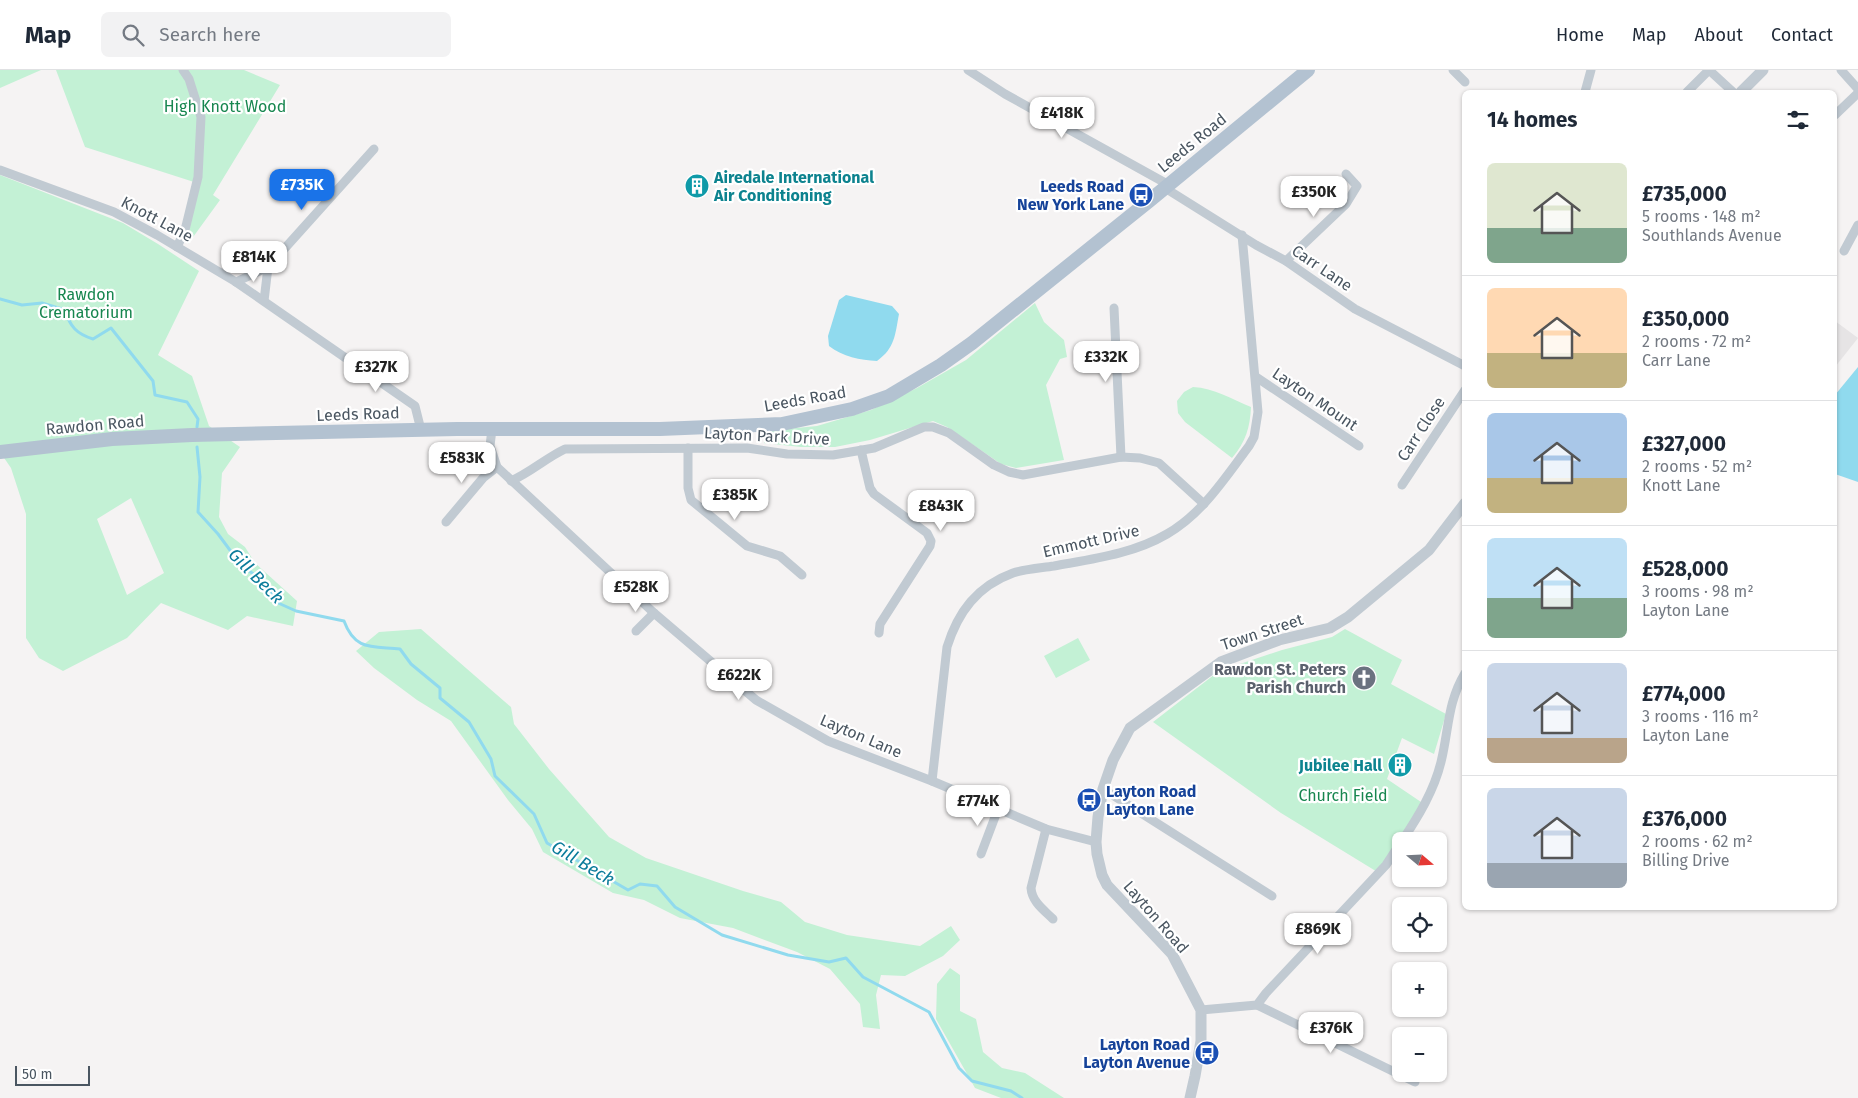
<!DOCTYPE html>
<html lang="en">
<head>
<meta charset="utf-8">
<style>
  body { margin:0; font-family:"Fira Sans",sans-serif; background:#f2f2f3; color:#1f2937; height:100vh; display:flex; flex-direction:column; font-size:19px; white-space:nowrap }
  * { box-sizing:border-box; margin:0 }
  p { font-size:16px; color:#747a83 }
  .icon { flex:none; width:28px; height:28px; fill:none; stroke:currentColor; stroke-width:2; stroke-linecap:round; stroke-linejoin:round }
  .map { position:relative; flex:1; overflow:hidden }
  .side { position:absolute; left:1462px; top:20px; width:375px; height:820px; display:flex; flex-direction:column; background:#fff; border-radius:8px; box-shadow:0 1px 4px #0004 }
  .side>* { flex:none }
  .needle { width:32px; rotate:109deg }
  .controls { position:absolute; left:1392px; top:762px; display:grid; gap:10px }
  .controls a { display:grid; place-items:center; width:55px; height:55px; border-radius:8px; background:#fff; box-shadow:0 1px 4px #0004; font-size:25px }
  .scale { position:absolute; left:15px; bottom:12px; width:75px; box-sizing:border-box; padding-left:5px; border:2px solid #4a5661; border-top:0; font-size:14px; line-height:18px; white-space:nowrap; color:#4a5661; -webkit-text-stroke:4px #fff; paint-order:stroke }
  .price { position:absolute; translate:-50% -42px; padding:0 11px; border-radius:10px; background:#fff; color:#222; font-size:16px; line-height:32px; filter:drop-shadow(0 1px 2px #0008) }
  .price::after { content:''; position:absolute; left:50%; top:30px; width:15px; height:11px; margin-left:-8px; background:inherit; clip-path:polygon(0 0,100% 0,50% 100%) }
  .price.on { background:#1a73e8; color:#fff }
  ul { padding:0; list-style:none }
  li { display:flex; align-items:center; gap:15px; height:125px; padding:0 25px }
  li+li { border-top:1px solid #e0e1e3 }
  li span { display:grid; place-items:center; flex:none; width:140px; height:100px; border-radius:8px; color:#555 }
  li>.icon { margin-inline-start:auto }
  span .icon { width:60px; height:60px; fill:#fffc; stroke-width:1 }
  li b { font-size:21px }
  h2 { display:flex; justify-content:space-between; align-items:center; height:60px; padding:0 25px; font-size:21px }
  header { display:flex; align-items:center; gap:30px; box-sizing:border-box; height:70px; padding:0 25px; background:#fff; border-bottom:1px solid #e0e1e3 }
  header strong { font-size:24px }
  nav { display:flex; gap:28px; margin-inline-start:auto; font-size:18px }
  .search { width:350px; height:45px; background:#f2f2f3; display:flex; align-items:center; gap:12px; box-sizing:border-box; padding:0 18px; border-radius:8px; color:#747a83; font-size:19px }
  .map>svg:first-child { display:block }
</style>
</head>
<body>
<header>
<strong>Map</strong>
<div class="search"><svg class="icon" aria-label="search" viewBox="0 0 24 24"><circle cx="10" cy="10" r="6"/><path d="M15 15l6 6"/></svg>Search here</div>
<nav><a>Home</a><a>Map</a><a>About</a><a>Contact</a></nav>
</header>
<div class="map">
<svg width="1858" height="1028" viewBox="0 0 1858 1028">
  <rect width="100%" height="100%" fill="#f5f3f3"/>
  <path fill="#e6e4e5" d="M1835,251L1858,268L1835,297Z"/>
  <g fill="#c3f1d5" fill-rule="evenodd">
    <path d="M0,0H41L0,18Z"/>
    <path d="M56,0H244L280,15L213,125L220,130L188,174L194,112L85,77Z"/>
    <path d="M0,105L123,153L158,174L199,201L158,285L192,306L209,356L240,377L222,403L219,447L228,464L245,477L255,493L297,531L293,556L247,546L228,560L161,533L127,568L63,601L39,588L26,568V444L11,398L0,382ZM131,428L164,503L127,525L97,449Z"/>
    <path d="M1035,233L1044,252L1064,270L1067,287L1060,289L1046,315L1064,390L1016,398L1001,394L947,357L933,351L870,370L835,377H801L764,373L766,361L817,356L871,340L917,318L966,290Z"/>
    <path d="M1193,317C1214,318 1232,329 1251,337C1250,357 1246,372 1232,388L1185,352L1178,343L1177,331L1184,322Z"/>
    <path d="M421,559L511,637L514,654L549,699L609,767L646,788L743,821L781,832L805,852L847,865L920,876L951,856L960,870L943,886L905,906L881,905L876,925L880,959L863,957L860,934L830,899L797,882L733,858L680,848L644,830L613,823L543,782L532,759L508,730L451,651L417,630L374,598L356,581L379,562Z"/>
    <path d="M1345,559L1402,590L1391,614L1446,644L1434,684L1402,668L1387,709L1424,734L1379,803L1281,743L1153,652L1219,601L1282,580L1332,567Z"/>
    <path d="M1078,568L1090,590L1056,608L1044,586Z"/>
    <path d="M950,898L960,905V941L976,949L983,982L1002,998L1025,1003L1064,1028H1001L975,1018L936,949L937,914Z"/>
  </g>
  <g fill="#90daee">
    <path d="M846,225L892,236L899,244C895,265 895,278 877,291C860,290 843,287 829,276L828,266L839,230Z"/>
    <path d="M1858,297V412L1835,404V325Z"/>
  </g>
  <g fill="none" stroke-linecap="round" stroke-linejoin="round">
    <g stroke="#90daee" stroke-width="3">
      <path d="M0,229L22,235L42,233L65,240C70,257 77,264 93,269L111,258L153,311L155,325L187,332L198,349L197,357"/>
      <path d="M197,377L200,407L198,442L218,464L241,495L267,514L276,532L296,541L344,551C355,581 372,576 400,579L411,594L440,618V628L469,652L491,689L495,706L534,744L547,773L628,820L640,814L657,816L675,837L722,865L788,885L829,892L846,888L863,907L929,942L959,998L972,1011L1011,1021L1022,1028"/>
    </g>
    <g stroke="#c1cad2" stroke-width="9">
      <path d="M968,0L1005,24L1169,115"/>
      <path d="M1453,0L1465,12"/>
      <path d="M1841,0L1858,19"/>
      <path d="M1585,22L1591,0"/>
      <path d="M1687,22L1709,0L1733,22"/>
      <path d="M1835,45L1858,23"/>
      <path d="M0,100L114,142L157,165L236,212L415,336L421,360"/>
      <path d="M1165,118L1256,175L1286,191L1355,239L1465,296"/>
      <path d="M177,177L185,160L198,107L201,47L189,9L183,0"/>
      <path d="M1844,181L1858,155"/>
      <path d="M1286,191L1346,134L1357,116L1346,104"/>
      <path d="M236,212L268,197L374,79"/>
      <path d="M264,231L268,197"/>
      <path d="M1114,238L1121,387"/>
      <path d="M1256,307L1359,376"/>
      <path d="M492,359L490,376L497,397L654,543L756,630L828,671L932,711L1046,759L1096,772"/>
      <path d="M688,378V418L691,430L747,476L780,486L802,505"/>
      <path d="M861,380L870,418L874,424L927,463L931,471L930,476L880,554L879,563"/>
      <path d="M511,411C531,402 546,388 565,379L747,378L787,384L833,385L874,378L924,357H933L949,363L994,395L1009,402L1023,405L1121,387L1140,388L1159,393L1204,434"/>
      <path d="M1402,415L1465,320"/>
      <path d="M446,452L483,408L497,397"/>
      <path d="M636,561L654,543"/>
      <path d="M932,711L947,577C958,542 977,516 1013,503C1025,499 1041,498 1054,496C1092,489 1133,484 1167,464C1202,444 1225,408 1249,376L1254,367L1258,342L1242,165"/>
      <path d="M1103,719L1272,826"/>
      <path d="M1046,759L1031,818C1032,832 1044,840 1053,849"/>
      <path d="M1402,771C1418,747 1434,721 1441,692C1449,660 1447,633 1465,603"/>
      <path d="M981,784L998,739"/>
      <path d="M1257,935L1415,1012"/>
      <path d="M1201,940L1257,935L1266,923L1386,795L1401,772"/>
    </g>
    <g stroke="#c1cad2" stroke-width="11">
      <path d="M1741,22L1763,0"/>
      <path d="M1190,1028L1195,1006L1201,971V940L1172,884L1107,815L1102,805L1097,784L1096,772L1098,747L1103,719L1113,690L1130,658L1221,592L1279,570L1330,558L1348,547L1429,480L1465,433"/>
    </g>
    <path stroke="#b3c2d1" stroke-width="14" d="M0,382L112,369L192,365L457,359H660L782,354L852,339L889,326L941,295L972,273L1149,131L1308,0"/>
  </g>
  <defs>
    <symbol id="building-disc" viewBox="-11 -11 22 22"><circle r="9.5" fill="#0f9aa8" stroke="#fff"/><path d="M-4-6H4V6H1V3H-1V6H-4ZM-2.5-4.3h1.7v1.8h-1.7ZM.8-4.3h1.7v1.8H.8ZM-2.5-1h1.7V.8h-1.7ZM.8-1h1.7V.8H.8Z" fill="#fff"/></symbol>
    <symbol id="bus-disc" viewBox="-11 -11 22 22"><circle r="9.5" fill="#1a4fb4" stroke="#fff"/><path d="M-5-6H5V4H4V6H2V4H-2V6H-4V4H-5ZM-3.5-4V0h7V-4ZM-3.5 1.2v1.5H-2V1.2ZM2 1.2v1.5H3.5V1.2Z" fill="#fff"/></symbol>
    <symbol id="church-disc" viewBox="-11 -11 22 22"><circle r="9.5" fill="#6b7280" stroke="#fff"/><path d="M-1.2-6h2.4v3.5h3.3v2.4h-3.3V6h-2.4V-.1h-3.3v-2.4h3.3Z" fill="#fff"/></symbol>
  </defs>
  <g fill-rule="evenodd">
    <use href="#building-disc" x="683" y="102" width="28" height="28"/>
    <use href="#bus-disc" x="1127" y="111" width="28" height="28"/>
    <use href="#church-disc" x="1350" y="594" width="28" height="28"/>
    <use href="#building-disc" x="1386" y="681" width="28" height="28"/>
    <use href="#bus-disc" x="1075" y="716" width="28" height="28"/>
    <use href="#bus-disc" x="1193" y="969" width="28" height="28"/>
  </g>
  <g text-anchor="middle" dominant-baseline="central" stroke-width="4.5" stroke-linejoin="round" paint-order="stroke">
    <g font-size="16" fill="#17864f" stroke="#fff">
      <text x="225" y="36">High Knott Wood</text>
      <text x="86" y="224">Rawdon<tspan x="86" dy="18">Crematorium</tspan></text>
      <text x="1343" y="725">Church Field</text>
    </g>
    <g font-size="16" fill="#4a5661" stroke="#fff">
      <text transform="translate(1192 73) rotate(-39)">Leeds Road</text>
      <text transform="translate(157 149) rotate(28)">Knott Lane</text>
      <text transform="translate(1322 198) rotate(34)">Carr Lane</text>
      <text transform="translate(805 329) rotate(-10)">Leeds Road</text>
      <text transform="translate(1315 329) rotate(34)">Layton Mount</text>
      <text transform="translate(358 344) rotate(-2)">Leeds Road</text>
      <text transform="translate(95 355) rotate(-5)">Rawdon Road</text>
      <text transform="translate(1421 359) rotate(-57)">Carr Close</text>
      <text transform="translate(767 366) rotate(3)">Layton Park Drive</text>
      <text transform="translate(1091 471) rotate(-13)">Emmott Drive</text>
      <text transform="translate(1262 562) rotate(-18)">Town Street</text>
      <text transform="translate(861 666) rotate(23)">Layton Lane</text>
      <text transform="translate(1156 847) rotate(49)">Layton Road</text>
    </g>
    <g font-size="16" font-weight="bold" fill="#0d838f" stroke="#fff" text-anchor="start">
      <text x="714" y="107">Airedale International<tspan x="714" dy="18">Air Conditioning</tspan></text>
      <text x="1382" y="695" text-anchor="end">Jubilee Hall</text>
    </g>
    <g font-size="16" font-weight="bold" fill="#164399" stroke="#fff" text-anchor="end">
      <text x="1124" y="116">Leeds Road<tspan x="1124" dy="18">New York Lane</tspan></text>
      <text x="1106" y="721" text-anchor="start">Layton Road<tspan x="1106" dy="18">Layton Lane</tspan></text>
      <text x="1190" y="974">Layton Road<tspan x="1190" dy="18">Layton Avenue</tspan></text>
    </g>
    <g font-size="16" font-weight="bold" fill="#5b616d" stroke="#fff" text-anchor="end">
      <text x="1346" y="599">Rawdon St. Peters<tspan x="1346" dy="18">Parish Church</tspan></text>
    </g>
    <g font-size="18" font-style="italic" fill="#0c7c9b" stroke="#fff">
      <text transform="translate(256 506) rotate(45)">Gill Beck</text>
      <text transform="translate(583 793) rotate(31)">Gill Beck</text>
    </g>
  </g>
</svg>
<div class="controls">
<a><svg class="needle" viewBox="-14 -14 28 28"><path d="M0-13l5 13h-10z" fill="#e53935"/><path d="M0 13l5-13h-10z" fill="#747a83"/></svg></a>
<a><svg class="icon" aria-label="locate" viewBox="0 0 24 24"><circle cx="12" cy="12" r="6"/><path d="M12 2v4M12 18v4M2 12h4M18 12h4"/></svg></a>
<a>+</a>
<a>−</a>
</div>
<div class="scale">50 m</div>
<b class="price" style="left:1062px;top:69px">£418K</b>
<b class="price on" style="left:302px;top:141px">£735K</b>
<b class="price" style="left:1314px;top:148px">£350K</b>
<b class="price" style="left:254px;top:213px">£814K</b>
<b class="price" style="left:1106px;top:313px">£332K</b>
<b class="price" style="left:376px;top:323px">£327K</b>
<b class="price" style="left:462px;top:414px">£583K</b>
<b class="price" style="left:735px;top:451px">£385K</b>
<b class="price" style="left:941px;top:462px">£843K</b>
<b class="price" style="left:636px;top:543px">£528K</b>
<b class="price" style="left:739px;top:631px">£622K</b>
<b class="price" style="left:978px;top:757px">£774K</b>
<b class="price" style="left:1318px;top:885px">£869K</b>
<b class="price" style="left:1331px;top:984px">£376K</b>
<section class="side">
<h2>14 homes<svg class="icon" aria-label="filters" viewBox="0 0 24 24"><path d="M4 7h16M4 17h16"/><circle cx="9" cy="7" r="2"/><circle cx="15" cy="17" r="2"/></svg></h2>
<ul>
<li><span style="background:linear-gradient(#dfe7d0 65%,#7fa58c 0)"><svg class="icon" aria-label="home" viewBox="0 0 24 24"><path d="M3 11l9-7 9 7M6 9v11h12V9"/></svg></span><div><b>£735,000</b><p>5 rooms · 148 m²</p><p>Southlands Avenue</p></div></li>
<li><span style="background:linear-gradient(#ffd9b3 65%,#c2b280 0)"><svg class="icon" aria-label="home" viewBox="0 0 24 24"><path d="M3 11l9-7 9 7M6 9v11h12V9"/></svg></span><div><b>£350,000</b><p>2 rooms · 72 m²</p><p>Carr Lane</p></div></li>
<li><span style="background:linear-gradient(#a9c7e8 65%,#c2b280 0)"><svg class="icon" aria-label="home" viewBox="0 0 24 24"><path d="M3 11l9-7 9 7M6 9v11h12V9"/></svg></span><div><b>£327,000</b><p>2 rooms · 52 m²</p><p>Knott Lane</p></div></li>
<li><span style="background:linear-gradient(#bfe0f5 60%,#7fa58c 0)"><svg class="icon" aria-label="home" viewBox="0 0 24 24"><path d="M3 11l9-7 9 7M6 9v11h12V9"/></svg></span><div><b>£528,000</b><p>3 rooms · 98 m²</p><p>Layton Lane</p></div></li>
<li><span style="background:linear-gradient(#c9d6e8 75%,#b9a48a 0)"><svg class="icon" aria-label="home" viewBox="0 0 24 24"><path d="M3 11l9-7 9 7M6 9v11h12V9"/></svg></span><div><b>£774,000</b><p>3 rooms · 116 m²</p><p>Layton Lane</p></div></li>
<li><span style="background:linear-gradient(#c9d6e8 75%,#9aa5b1 0)"><svg class="icon" aria-label="home" viewBox="0 0 24 24"><path d="M3 11l9-7 9 7M6 9v11h12V9"/></svg></span><div><b>£376,000</b><p>2 rooms · 62 m²</p><p>Billing Drive</p></div></li>
</ul>
</section>
</div>
</body>
</html>
